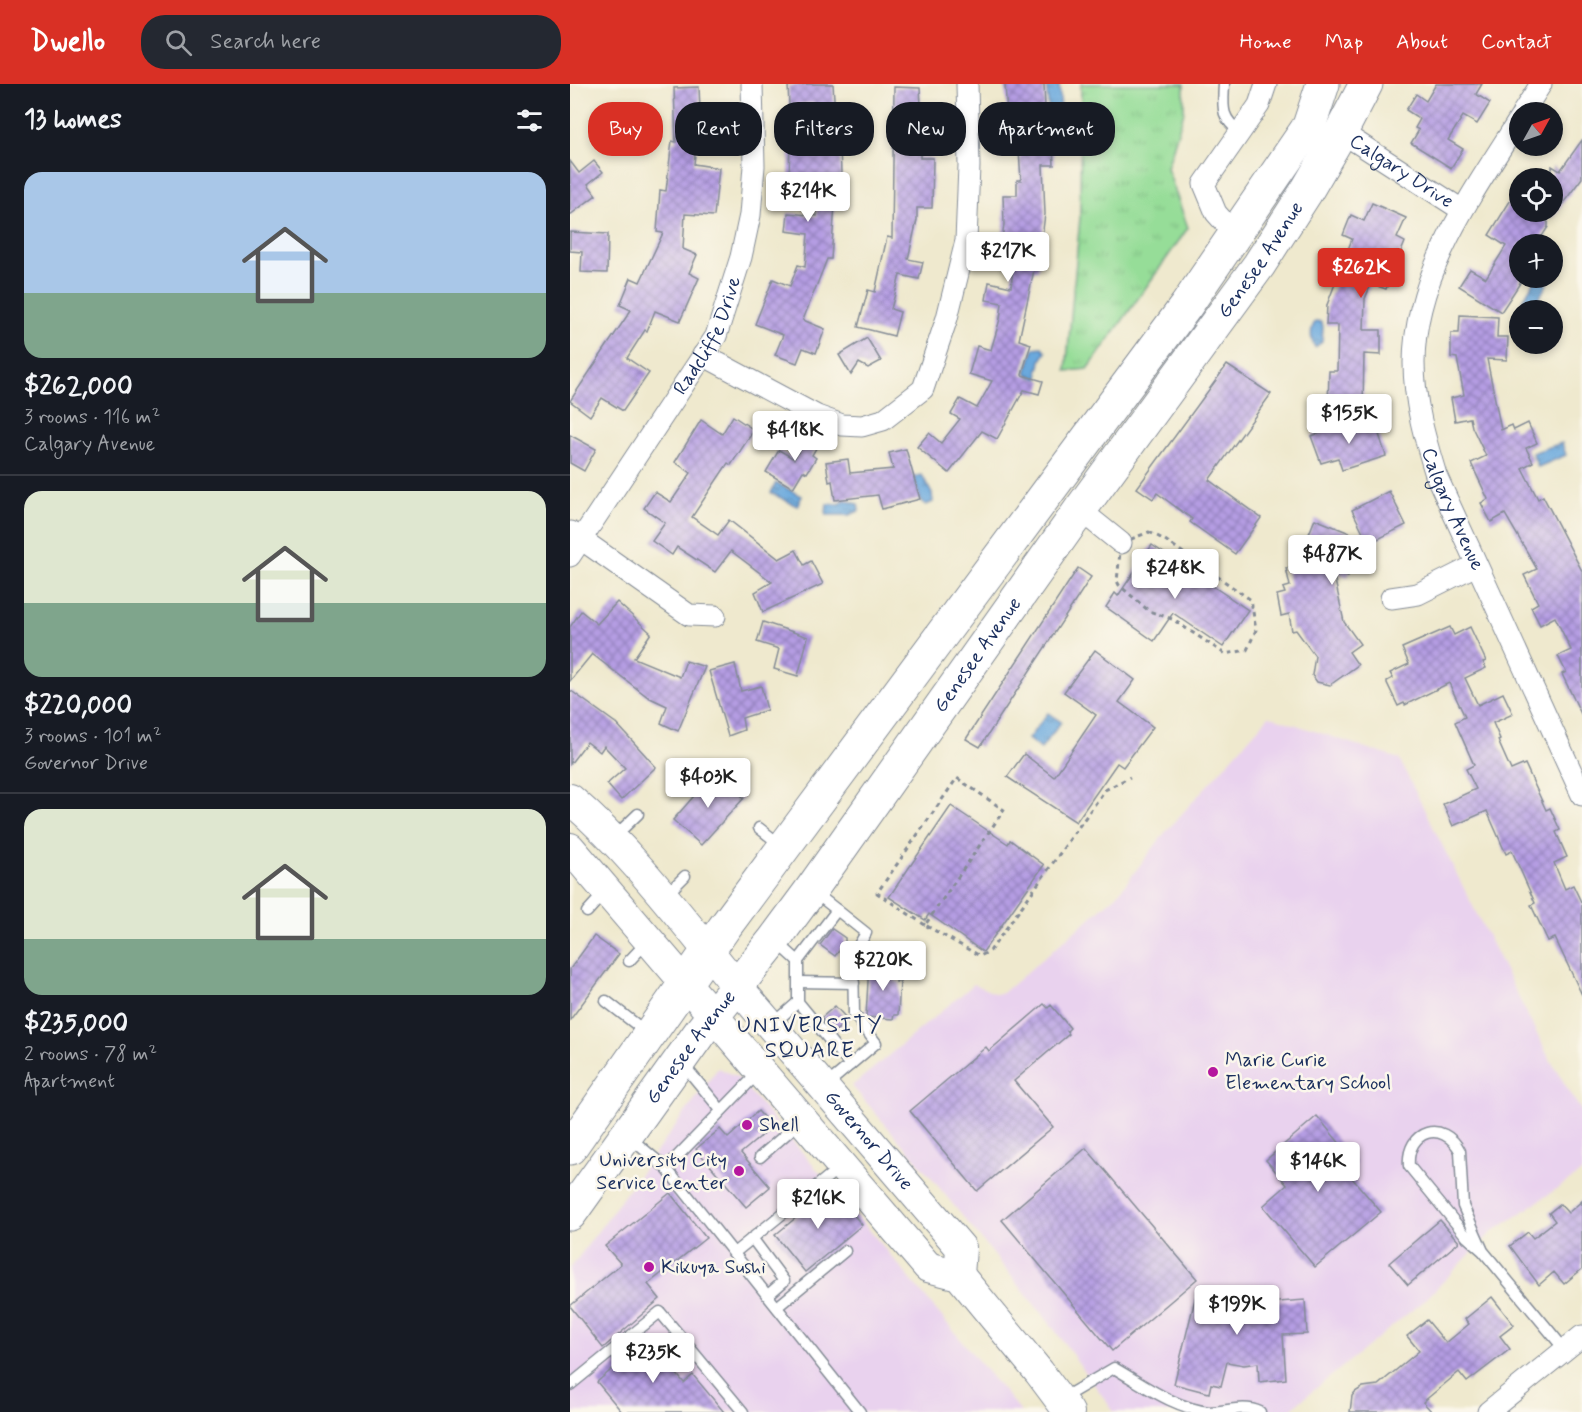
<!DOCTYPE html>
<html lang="en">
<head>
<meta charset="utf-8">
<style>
  body { margin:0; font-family:Mynerve,sans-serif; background:#242831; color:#f1f3f6; height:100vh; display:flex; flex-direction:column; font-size:22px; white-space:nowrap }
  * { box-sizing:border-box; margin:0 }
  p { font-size:20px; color:#9ea1a6 }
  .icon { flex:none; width:33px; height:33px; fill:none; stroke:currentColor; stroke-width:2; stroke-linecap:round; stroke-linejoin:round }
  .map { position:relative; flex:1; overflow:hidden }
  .side { display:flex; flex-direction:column; background:#171b24; width:570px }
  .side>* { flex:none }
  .guide { position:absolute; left:18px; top:18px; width:570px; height:54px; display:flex; gap:12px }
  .needle { width:39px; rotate:50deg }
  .fabs { position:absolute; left:939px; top:18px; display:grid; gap:12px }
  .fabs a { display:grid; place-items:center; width:54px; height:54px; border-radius:50%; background:#171b24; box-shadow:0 3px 9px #0003; font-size:30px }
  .price { position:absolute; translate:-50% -51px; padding:0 14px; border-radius:6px; background:#fff; color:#222; font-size:20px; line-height:39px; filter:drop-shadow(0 2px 3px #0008) }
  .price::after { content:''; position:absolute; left:50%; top:36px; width:18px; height:14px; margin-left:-9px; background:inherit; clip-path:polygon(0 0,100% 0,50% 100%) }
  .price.current { background:#d93025; color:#fff }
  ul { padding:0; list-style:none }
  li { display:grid; align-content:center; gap:12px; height:318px; padding:0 24px }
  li+li { border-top:2px solid #363941 }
  li span { display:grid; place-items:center; height:186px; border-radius:18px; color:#555 }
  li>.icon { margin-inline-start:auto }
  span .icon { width:108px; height:108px; fill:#fffc; stroke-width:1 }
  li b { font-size:26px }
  h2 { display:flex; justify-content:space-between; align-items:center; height:72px; padding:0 24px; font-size:26px }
  .tag { padding:0 21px; border-radius:24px; background:#171b24; box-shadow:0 3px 9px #0003; font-size:21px; line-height:54px }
  .tag.current { background:#d93025; color:#fff }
  header { display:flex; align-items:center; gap:36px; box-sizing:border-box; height:84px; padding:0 30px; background:#d93025; color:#fff }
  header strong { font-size:28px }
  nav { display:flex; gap:33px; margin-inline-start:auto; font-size:21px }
  .search { width:420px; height:54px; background:#242831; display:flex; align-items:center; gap:15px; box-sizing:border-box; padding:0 21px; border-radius:24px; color:#9ea1a6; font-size:22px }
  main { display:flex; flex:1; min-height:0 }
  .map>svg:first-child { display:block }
</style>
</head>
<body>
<header>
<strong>Dwello</strong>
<div class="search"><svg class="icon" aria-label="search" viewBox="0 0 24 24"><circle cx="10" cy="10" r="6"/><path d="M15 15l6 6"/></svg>Search here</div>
<nav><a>Home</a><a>Map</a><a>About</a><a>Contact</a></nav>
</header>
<main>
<section class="side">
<h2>13 homes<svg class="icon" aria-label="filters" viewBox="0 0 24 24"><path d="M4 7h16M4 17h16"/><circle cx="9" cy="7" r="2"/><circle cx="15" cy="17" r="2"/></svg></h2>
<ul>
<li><span style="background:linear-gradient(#a9c7e8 65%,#7fa58c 0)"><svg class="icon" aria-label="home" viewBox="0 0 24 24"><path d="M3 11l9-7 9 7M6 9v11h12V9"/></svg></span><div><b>$262,000</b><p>3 rooms · 116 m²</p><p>Calgary Avenue</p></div></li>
<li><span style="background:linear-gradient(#dfe7d0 60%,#7fa58c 0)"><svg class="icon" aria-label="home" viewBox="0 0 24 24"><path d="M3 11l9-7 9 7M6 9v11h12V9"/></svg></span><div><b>$220,000</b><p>3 rooms · 101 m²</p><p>Governor Drive</p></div></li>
<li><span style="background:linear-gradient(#dfe7d0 70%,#7fa58c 0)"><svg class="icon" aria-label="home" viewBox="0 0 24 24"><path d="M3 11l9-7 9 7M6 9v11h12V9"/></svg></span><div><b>$235,000</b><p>2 rooms · 78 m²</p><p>Apartment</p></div></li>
</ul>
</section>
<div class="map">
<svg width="1012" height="1328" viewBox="0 0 1012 1328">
  <defs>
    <pattern id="grass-tufts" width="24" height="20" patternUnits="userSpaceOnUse" patternTransform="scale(1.5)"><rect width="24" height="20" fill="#96dd98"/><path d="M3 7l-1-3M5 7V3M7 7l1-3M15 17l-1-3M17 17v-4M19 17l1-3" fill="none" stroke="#81be85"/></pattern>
    <pattern id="water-ripples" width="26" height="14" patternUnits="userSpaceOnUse" patternTransform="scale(1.5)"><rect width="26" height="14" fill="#6ba9dd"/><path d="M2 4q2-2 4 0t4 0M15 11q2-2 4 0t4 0" fill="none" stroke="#578ab6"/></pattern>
    <pattern id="building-cross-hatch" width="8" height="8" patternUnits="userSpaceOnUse" patternTransform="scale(1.5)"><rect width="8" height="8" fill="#b59de3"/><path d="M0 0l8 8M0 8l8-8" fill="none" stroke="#9280bb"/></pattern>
  </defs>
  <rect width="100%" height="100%" fill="#fbf7ec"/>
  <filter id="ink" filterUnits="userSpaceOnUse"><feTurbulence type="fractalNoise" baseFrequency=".0167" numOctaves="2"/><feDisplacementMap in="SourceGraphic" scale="12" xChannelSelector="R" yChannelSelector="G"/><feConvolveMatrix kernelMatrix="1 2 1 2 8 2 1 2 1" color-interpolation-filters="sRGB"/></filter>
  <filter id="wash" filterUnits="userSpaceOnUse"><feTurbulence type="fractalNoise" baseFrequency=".008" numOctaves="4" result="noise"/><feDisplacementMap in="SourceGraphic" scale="24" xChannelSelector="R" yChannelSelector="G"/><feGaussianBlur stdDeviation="1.35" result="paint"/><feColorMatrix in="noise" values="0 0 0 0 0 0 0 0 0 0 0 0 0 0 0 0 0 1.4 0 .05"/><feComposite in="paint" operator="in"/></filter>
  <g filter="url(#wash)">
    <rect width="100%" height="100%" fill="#efe9ce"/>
    <g fill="#e9d2ee">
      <path d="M699,632L829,675L979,974L1012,1028V1088L921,1149L857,1214L717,1328H544L481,1241L359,1091L282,1002L404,900L426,910L434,908L547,811L594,750Z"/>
      <path d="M148,984L167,993L312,1161L451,1328H0V1185Z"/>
    </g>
    <path fill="url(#grass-tufts)" stroke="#58867b" stroke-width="1.5" d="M511,0H614V28L597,84L618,144L518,285L496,287L510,134Z"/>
    <g fill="url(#water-ripples)" stroke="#436c9e" stroke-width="1.5">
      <path d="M476,0H489L491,27L479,28Z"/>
      <path d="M966,194L977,200L962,226L950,221Z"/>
      <path d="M746,237L751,238L753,242L752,258L745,263C740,255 740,244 746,237Z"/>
      <path d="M472,263L476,268L471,276L470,283L468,284L469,295L458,291L456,288L464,264Z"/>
      <path d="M992,359L996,371L968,383L962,369Z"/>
      <path d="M352,391L362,410L363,418L356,421L351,417L344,393Z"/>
      <path d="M206,399L232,412L227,422L201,409Z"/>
      <path d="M275,416L288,420L289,427L279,431H256L257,420H270Z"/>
      <path d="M478,629L491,638L471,665L458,655Z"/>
    </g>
    <g id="blocks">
      <g fill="url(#building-cross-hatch)">
        <path d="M238,0H263L265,29H269L272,121H265L261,175H257L233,236L255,245L246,269L233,264L227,279L205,271L213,251L185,240L203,195L220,202L228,181L235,183L238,150L216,147L218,129L247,132L246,98L219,99L220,53L245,52L244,19L219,21L218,2Z"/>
        <path d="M435,0H474L476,47H482L484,81H473L475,130L468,186H464L449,256L461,260L452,291L473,297L469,310L454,306L427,355L412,347L379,389L347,363L359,349L371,359L390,335L381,330L390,315L407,324L422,297L399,290L407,262L421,266L430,235L432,219L416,216L419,198L441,203L445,166L431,164L434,140L433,111H447V96H451L449,67H435L433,45H438Z"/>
        <path d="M866,0H912L906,10L920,19L907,40L893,32L878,56L893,65L881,84L841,59L849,46L845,44L850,35L836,26L846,10L856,17Z"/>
        <path d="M129,3L130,26L149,25L150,44H128L124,80L149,84L144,132L115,130L113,165L127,171L119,189L129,194L110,237L85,227L77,247L75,246L57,274L79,289L53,327L32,314L20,332L0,317L61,226L50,221L61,194L70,198L93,149L87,148L90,106L96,107L102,57L106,58L104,4Z"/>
        <path d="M324,3L350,4L351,20H364V37H351L350,74H363L362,124H347V136L338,175L353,178L349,195L330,191L321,225L330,228L324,252L288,243L298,206L305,208L317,153L322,154Z"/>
        <path d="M1012,56V94L982,134V82L990,87Z"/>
        <path d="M0,77L9,89L24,77L33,88L18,100L26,111L0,131Z"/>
        <path d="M950,101V128H961L978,138V143L967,160H950V199L931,228L889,202L900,185L916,194L936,162L919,151Z"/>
        <path d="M802,119L836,134L827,154L835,158L816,205L801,200L795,215L794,246H811V271L794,270L793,323H758L759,287H767L768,241H756L757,221L782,155L773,151L781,131L794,137Z"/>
        <path d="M0,148L38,150L37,189L11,188L12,168L0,167Z"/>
        <path d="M890,231L928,233L927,253H938L937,276L917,275L931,346L942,341L944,346L958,339L967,359L956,364L963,378L952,384L968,415L973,412L1012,487V632L992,590L996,588L988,572L1001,566L985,533L970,541L961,523L968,519L954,491L967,485L935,430L921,438L911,419L918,415L901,379L916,372L902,343L900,334L885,337L881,314L894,311L887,274L881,273V249H889Z"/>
        <path d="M297,254L311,277L298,284L289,279L281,291L269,271Z"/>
        <path d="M657,281L701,310L639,396L691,434L665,470L620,438L622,435L587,409L583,415L567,404Z"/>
        <path d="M163,332L184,346L161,381L158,379L122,433L148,451L159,436L209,475L226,466L234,481L241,477L253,500L193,528L185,508L202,498L161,467L145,488L107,463L102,471L82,457L95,439L74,424L85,408L101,418L121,389L105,378L131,336L152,350Z"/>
        <path d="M794,335L799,350L808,347L816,372L772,386L768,374L751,379L741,352Z"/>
        <path d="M242,346L253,352L242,371L246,374L237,389L233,387L223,404L196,388L209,366L224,375Z"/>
        <path d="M0,351L26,365L14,387L0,379Z"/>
        <path d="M336,365L350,415L312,425L308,411L265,416L262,397L259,398L256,378L278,375L280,389L323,385L319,369Z"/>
        <path d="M819,407L836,441L790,464L778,493L763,487L774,538L790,560L779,568L788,581L760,601L747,598L742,591L745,572L726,546L722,547L719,530L711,532L707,511L715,509L713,504L720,502L716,484L726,482L745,435L797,456L782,426Z"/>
        <path d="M582,461L678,526L653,563L603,529L584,557L536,523L545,509L548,512Z"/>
        <path d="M508,484L521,493L410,663L396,655Z"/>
        <path d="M47,518L81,549L64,574L110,593L116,577L135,583L108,647L91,639L97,622L78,613L22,570L0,597V543L11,527L27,540Z"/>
        <path d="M193,538L238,553L228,592L204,585L209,565L187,558Z"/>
        <path d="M880,543L884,551L900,543L916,577L913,578L916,584L895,594L908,621L933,609L943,630L923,639L930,655L928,656L929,659L941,686L955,680L976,726L980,724L990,746L986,748L997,773L984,779L995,805L1003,801L1012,820V911L985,854L978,857L961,821L965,819L942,767L936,770L917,727L883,742L873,720L906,705L896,685L904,681L885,638L895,633L879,599L835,621L834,619L828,622L817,599V597L823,594L820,589L839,580L832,564Z"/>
        <path d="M525,566L565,596L549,618L583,643L553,683L547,679L506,738L437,693L454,670L484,693L526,631L494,608Z"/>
        <path d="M165,580L171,607L191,602L197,626L172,634L174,646L158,652L139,587Z"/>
        <path d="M0,606L47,640L86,683L51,716L37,700L55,684L34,662L30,668L17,658L0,680Z"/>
        <path d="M145,688L174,714L131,761L103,736Z"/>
        <path d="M381,722L438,760L440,756L474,781L413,868L359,830L355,836L319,813Z"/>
        <path d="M262,845L275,854V860L265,872L250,861Z"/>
        <path d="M24,852L49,870L0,936V885Z"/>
        <path d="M299,879L327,881L326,898H330L328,931H324L323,935L296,933Z"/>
        <path d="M474,920L478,924L481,921L500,944L497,947L499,950L444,997L483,1043L407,1107L340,1027L416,963L419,967Z"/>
        <path d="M265,922L278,936L263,949L251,934Z"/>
        <path d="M188,1027L202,1043L171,1069L200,1103L176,1123L126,1065L150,1045L158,1054Z"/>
        <path d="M747,1032L786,1079L776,1087L811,1128L745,1183L693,1122L717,1101L696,1076Z"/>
        <path d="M516,1064L627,1195L542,1267L432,1136Z"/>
        <path d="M262,1104L292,1141L235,1188L205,1151Z"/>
        <path d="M100,1109L136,1154L78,1200L90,1215L33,1264L0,1222L51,1180L35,1162Z"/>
        <path d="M1012,1117V1185L994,1200L984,1188L969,1201L940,1162L958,1148L963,1154L985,1137L979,1129L990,1120L998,1129Z"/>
        <path d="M870,1136L889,1158L838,1201L819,1179Z"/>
        <path d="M628,1203L694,1209L695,1219L735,1216L737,1250L713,1251L716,1295L689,1298L688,1279L674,1281L657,1278L651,1302L641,1300L639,1309L604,1300Z"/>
        <path d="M922,1213L944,1241L930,1252L940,1265L897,1298L889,1288L853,1318L862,1328H780L782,1312L785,1308L793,1303L808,1301L849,1267L837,1252L857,1236L876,1259L899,1240L895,1235Z"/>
        <path d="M74,1250L114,1299L123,1291L154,1328H52L27,1298L47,1281L43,1276Z"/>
      </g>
    </g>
  </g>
  <g filter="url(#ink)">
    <use href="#blocks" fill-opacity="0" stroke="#858c96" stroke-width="1.5"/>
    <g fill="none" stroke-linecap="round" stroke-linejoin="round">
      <defs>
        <g id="service">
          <path d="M654,0C653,23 650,33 670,48"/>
          <path d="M189,744L212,762"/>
          <path d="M43,754L68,730"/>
          <path d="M244,808L267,826"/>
          <path d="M96,811L115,792"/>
          <path d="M267,826L296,849L283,871L284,930L306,959L280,981L228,918V877Z"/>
          <path d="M17,828L35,808"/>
          <path d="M206,857L228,877"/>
          <path d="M59,877L77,858"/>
          <path d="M229,898L284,899"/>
          <path d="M36,917L76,948"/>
          <path d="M202,941L228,918"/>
          <path d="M112,979L151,1026"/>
          <path d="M255,1002L280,981"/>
          <path d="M59,1053L96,1084L290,1328"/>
          <path d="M190,1073L231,1037"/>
          <path d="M96,1084L189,988"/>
          <path d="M182,1154L214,1197L198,1211"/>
          <path d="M913,1167L897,1153L839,1082C836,1046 873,1035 890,1067L893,1122L913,1167L995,1266"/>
          <path d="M164,1169L269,1084"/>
          <path d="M207,1223L275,1167"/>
          <path d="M0,1301L90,1228L173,1328"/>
          <path d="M491,1315L544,1284C574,1301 604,1324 639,1328C656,1328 674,1320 690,1328"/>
        </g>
        <g id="minor">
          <path d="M953,28L971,0"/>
          <path id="s1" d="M950,34C904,108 844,189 844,279C844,318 855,355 866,391L1012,711"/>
          <path id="s2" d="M771,48L892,126"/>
          <path d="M665,150L646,129L634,100L689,21L696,0"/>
          <path d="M133,271L247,332L272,341L292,342L313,336L353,305L377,234L396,157L399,82L397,0"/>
          <path d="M510,426L551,459"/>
          <path d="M1,448L119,531L145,532"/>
          <path id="s3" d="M0,472L146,252L171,173L180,131L184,82L182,0"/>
          <path d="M821,514L848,510L906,481"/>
          <path d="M918,1328L1012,1252"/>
        </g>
        <g id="secondary">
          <path id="s4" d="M0,715C63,769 113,837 166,901C241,989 316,1076 391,1164L389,1191"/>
          <path d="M0,764L358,1183L389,1191L469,1288L499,1328"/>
        </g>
        <g id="primary">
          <path d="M0,1064L154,844L616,222L739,42L753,0"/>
          <path id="s5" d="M0,1130L131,947L204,856L241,806L510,426L689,181L736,108L771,48L796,0"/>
        </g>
      </defs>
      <use href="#service" stroke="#858c96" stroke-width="13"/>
      <use href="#minor" stroke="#858c96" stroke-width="23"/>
      <use href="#secondary" stroke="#858c96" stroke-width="32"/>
      <use href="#primary" stroke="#858c96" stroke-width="35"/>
      <g stroke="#858c96" stroke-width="3" stroke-dasharray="4.5 4.5" stroke-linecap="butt">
        <path d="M579,448L595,456L681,516L686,546L677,566L655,570L602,535L579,527L549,501L547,497L551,459Z"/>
        <path d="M355,841L307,809L387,694L434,726L355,841L410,872L420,867L535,706L560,693"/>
      </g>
      <use href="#service" stroke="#fff" stroke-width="10"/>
      <use href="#minor" stroke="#fff" stroke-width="21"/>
      <use href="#secondary" stroke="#fff" stroke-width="30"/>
      <use href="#primary" stroke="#fff" stroke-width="33"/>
    </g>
  </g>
  <g fill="#b5179e" stroke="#fbf7ec" stroke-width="2">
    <circle cx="643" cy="988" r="6"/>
    <circle cx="177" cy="1041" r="6"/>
    <circle cx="169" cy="1087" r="6"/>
    <circle cx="79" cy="1183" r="6"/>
  </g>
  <g text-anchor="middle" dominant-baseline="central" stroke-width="5" stroke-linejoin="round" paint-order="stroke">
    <g font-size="20" fill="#1b2f5e" stroke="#fbf7ec">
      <text stroke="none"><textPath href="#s2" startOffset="72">Calgary Drive</textPath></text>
      <text stroke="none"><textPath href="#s5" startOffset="1178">Genesee Avenue</textPath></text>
      <text stroke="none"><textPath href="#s3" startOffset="261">Radcliffe Drive</textPath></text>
      <text stroke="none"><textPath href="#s1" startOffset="423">Calgary Avenue</textPath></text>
      <text stroke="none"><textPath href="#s5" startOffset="692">Genesee Avenue</textPath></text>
      <text stroke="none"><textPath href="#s5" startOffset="206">Genesee Avenue</textPath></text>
      <text stroke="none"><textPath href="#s4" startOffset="454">Governor Drive</textPath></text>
    </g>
    <g font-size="20" fill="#1b2f5e" stroke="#fbf7ec" text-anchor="start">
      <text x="655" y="976">Marie Curie<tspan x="655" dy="23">Elementary School</tspan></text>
      <text x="189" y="1041">Shell</text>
      <text x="157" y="1076" text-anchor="end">University City<tspan x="157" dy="23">Service Center</tspan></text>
      <text x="91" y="1183">Kikuya Sushi</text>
    </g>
    <g font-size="22" letter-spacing="1.5" fill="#1b2f5e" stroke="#fbf7ec">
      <text x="240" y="942">UNIVERSITY<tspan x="240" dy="25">SQUARE</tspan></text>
    </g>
  </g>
</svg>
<div class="fabs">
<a><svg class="needle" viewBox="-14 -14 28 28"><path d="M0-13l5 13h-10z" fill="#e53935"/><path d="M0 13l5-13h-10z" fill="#9ea1a6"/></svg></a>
<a><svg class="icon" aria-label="locate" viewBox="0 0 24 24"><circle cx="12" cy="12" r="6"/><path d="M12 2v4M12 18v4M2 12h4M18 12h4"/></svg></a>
<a>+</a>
<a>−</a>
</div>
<b class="price" style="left:238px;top:139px">$214K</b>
<b class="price" style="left:438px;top:199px">$217K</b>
<b class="price current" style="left:791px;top:215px">$262K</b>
<b class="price" style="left:779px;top:361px">$155K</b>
<b class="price" style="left:225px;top:378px">$418K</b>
<b class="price" style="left:762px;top:502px">$487K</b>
<b class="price" style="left:605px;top:516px">$248K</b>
<b class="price" style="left:138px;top:725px">$403K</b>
<b class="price" style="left:313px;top:908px">$220K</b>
<b class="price" style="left:748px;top:1109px">$146K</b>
<b class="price" style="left:248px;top:1146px">$216K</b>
<b class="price" style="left:667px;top:1252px">$199K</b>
<b class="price" style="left:83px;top:1300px">$235K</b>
<div class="guide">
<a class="tag current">Buy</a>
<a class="tag">Rent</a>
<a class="tag">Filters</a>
<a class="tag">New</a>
<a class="tag">Apartment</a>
</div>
</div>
</main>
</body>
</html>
